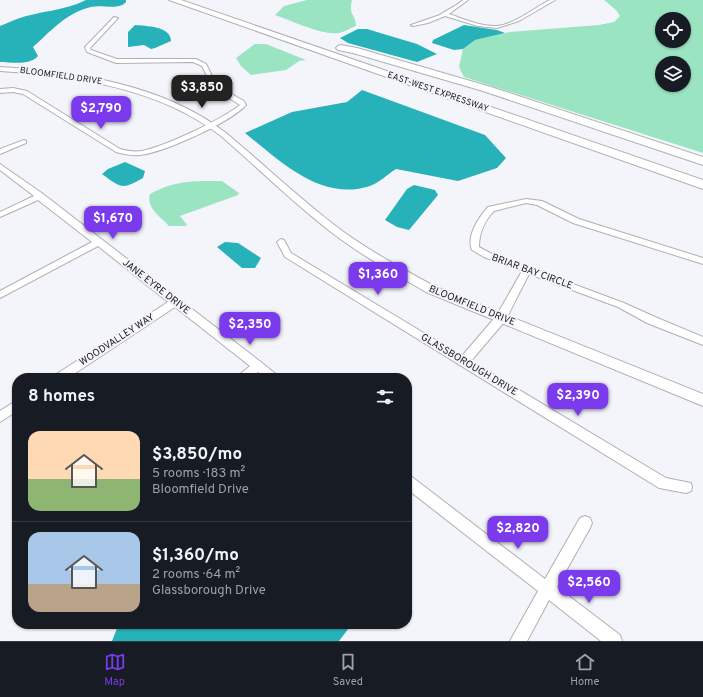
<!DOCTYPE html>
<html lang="en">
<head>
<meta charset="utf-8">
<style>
  body { margin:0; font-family:Overpass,sans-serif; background:#20242c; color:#f1f3f6; height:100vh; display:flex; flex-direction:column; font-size:15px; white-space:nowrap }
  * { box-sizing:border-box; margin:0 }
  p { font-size:13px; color:#9ea1a6 }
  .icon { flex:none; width:22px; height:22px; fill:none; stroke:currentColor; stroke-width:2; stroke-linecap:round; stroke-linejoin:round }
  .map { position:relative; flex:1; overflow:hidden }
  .drawer { position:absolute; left:12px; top:373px; width:400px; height:256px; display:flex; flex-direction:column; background:#171b24; border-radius:16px; box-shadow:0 1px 3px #0004 }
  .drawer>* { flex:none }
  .buttons { position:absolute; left:655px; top:12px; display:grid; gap:8px }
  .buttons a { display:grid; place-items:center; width:36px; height:36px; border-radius:50%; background:#171b24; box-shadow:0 1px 3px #0004; font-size:20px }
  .price { position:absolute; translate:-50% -34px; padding:0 9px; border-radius:8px; background:#7c3aed; color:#fff; font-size:13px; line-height:26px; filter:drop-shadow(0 1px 2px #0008) }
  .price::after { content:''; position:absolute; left:50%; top:24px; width:12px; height:9px; margin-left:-6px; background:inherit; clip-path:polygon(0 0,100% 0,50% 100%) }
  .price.current { background:#222; color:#fff }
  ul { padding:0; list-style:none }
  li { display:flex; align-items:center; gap:12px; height:100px; padding:0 16px }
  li+li { border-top:1px solid #363941 }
  li span { display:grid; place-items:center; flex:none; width:112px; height:80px; border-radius:12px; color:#555 }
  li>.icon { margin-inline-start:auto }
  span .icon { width:48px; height:48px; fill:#fffc; stroke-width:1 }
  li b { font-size:17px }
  h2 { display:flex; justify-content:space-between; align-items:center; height:48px; padding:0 16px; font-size:17px }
  .tabs { display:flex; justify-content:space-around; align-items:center; height:56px; border-top:1px solid #363941; background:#171b24; font-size:11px; color:#9ea1a6 }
  .tabs a { display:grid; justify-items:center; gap:2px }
  .tabs .current { color:#7c3aed }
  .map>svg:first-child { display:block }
</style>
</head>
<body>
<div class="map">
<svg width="703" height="641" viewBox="0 0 703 641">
  <rect width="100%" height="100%" fill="#f4f4fb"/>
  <g fill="#9ae4c2" fill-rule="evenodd">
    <path d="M307,0H352C348,16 356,14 356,26C351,28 344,32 339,33C320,35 293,21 275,15L284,6Z"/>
    <path d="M604,0H703V153L464,77L459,67L463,49L475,40L510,32L599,25L614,22L620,16L616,10ZM662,19H684V41H662ZM662,63H684V85H662Z"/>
    <path d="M255,44H266L306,60L299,61L286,70L251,75L241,66L236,58Z"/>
    <path d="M222,181L239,193L238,195L180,216L187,225L185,226H169C160,216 146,208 150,194C176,180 193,181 222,181Z"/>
  </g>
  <g fill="#27b2b9">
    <path d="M86,0H126V2C118,11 102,4 91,7C66,13 51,31 33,47L38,56C29,66 12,62 0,62V26C6,24 11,21 17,19C39,11 64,11 86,0Z"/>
    <path d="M135,25C145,26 171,26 171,41L155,48L151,49L144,45L128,47V32Z"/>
    <path d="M464,25L497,30L505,33L475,40L463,49L454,50L432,43L433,40Z"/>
    <path d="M358,29H367L417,44L437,54L417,62L348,43L340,38Z"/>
    <path d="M362,90L485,135L506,158L497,168L458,181L396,169C388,174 379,183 370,186C321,202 280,161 245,133L292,112L347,102Z"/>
    <path d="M125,162L145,171L143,178C122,190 121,188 102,174L108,169Z"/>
    <path d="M414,185L435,190L438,195L409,230L397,227L385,220L407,189Z"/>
    <path d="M225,242L238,243L261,258L255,268H242L217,247Z"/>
    <path d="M122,624H352L339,641H112L118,626Z"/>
  </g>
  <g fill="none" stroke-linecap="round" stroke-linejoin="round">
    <defs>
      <g id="minor">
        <path d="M463,0H468L449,14C464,19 481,27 497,26C515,24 534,8 550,0H555L519,21L497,28L478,26L445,16L428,23L413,26L411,25L440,15C443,12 457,6 463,0Z"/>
        <path d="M114,17L118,18L90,48L91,50L117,59H196L206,64L217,86L244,101L246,105C231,122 163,153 140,155C132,156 124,154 116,152L23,94L13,92L0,93V89L13,88L27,91L120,149C127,151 135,152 142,151C166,146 221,120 240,105L213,88L202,66L193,62L116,63L87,52L85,47Z"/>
        <path d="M24,140L26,141V143L0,154V149Z"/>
        <path d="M0,164L43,194L262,363L277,375L279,378H265L258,372L251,378H237L239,375L250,366L175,307L68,378H53L55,375L168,302L98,246L0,298V291L92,242L38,200L0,217V212L34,196L0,170Z"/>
        <path d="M526,199L542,201L579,219L703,258V264L573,223L537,205L526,203L494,211C485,220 479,233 479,247L490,253L624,303L655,317L703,337V345L647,323L618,307L529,274L505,321L471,361L666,478L691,483L692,487L691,491L686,493L659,488L285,257L277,242L281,239L284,240L291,253L462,356L497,315L522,271L484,257L472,250C466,236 479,217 488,207Z"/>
        <path d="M17,400V411L0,422V411Z"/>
        <path d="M407,475L412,477L545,579L580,518L585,516L590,518L592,523L590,528L557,587L620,635L622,641H601L549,600L527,641H510L538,591L407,489Z"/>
      </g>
      <path id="tertiary" d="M0,67C77,72 163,84 226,133C262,163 296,195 333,224C364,248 399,267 434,286L703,394V406L426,292C392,272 357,253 326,228C289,199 256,166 221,136C159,88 76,76 0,71Z"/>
      <g id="motorway">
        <path d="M169,0H181L703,180V189Z"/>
        <path d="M341,45L357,48L491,87L703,157V165L483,91L353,53L338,50L336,48L338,46Z"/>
      </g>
    </defs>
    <use href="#minor" stroke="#afafb5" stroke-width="2"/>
    <use href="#tertiary" stroke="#afafb5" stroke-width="2"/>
    <use href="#motorway" stroke="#afafb5" stroke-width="2"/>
    <use href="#minor" fill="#fff" fill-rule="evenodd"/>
    <use href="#tertiary" fill="#fff" fill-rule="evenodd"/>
    <use href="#motorway" fill="#fff" fill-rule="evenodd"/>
  </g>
  <g text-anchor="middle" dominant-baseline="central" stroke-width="4" stroke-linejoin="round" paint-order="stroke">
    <g font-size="9" fill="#1b1b1d" stroke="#f4f4fb">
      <text transform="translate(61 76) rotate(8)">BLOOMFIELD DRIVE</text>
      <text transform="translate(438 92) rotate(19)">EAST-WEST EXPRESSWAY</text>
    </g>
    <g font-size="10" fill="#1b1b1d" stroke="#f4f4fb">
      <text transform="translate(532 272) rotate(20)">BRIAR BAY CIRCLE</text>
      <text transform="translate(156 287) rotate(38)">JANE EYRE DRIVE</text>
      <text transform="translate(472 306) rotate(22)">BLOOMFIELD DRIVE</text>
      <text transform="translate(117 340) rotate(-33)">WOODVALLEY WAY</text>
      <text transform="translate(469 365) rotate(31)">GLASSBOROUGH DRIVE</text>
    </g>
  </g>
</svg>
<div class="buttons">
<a><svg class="icon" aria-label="locate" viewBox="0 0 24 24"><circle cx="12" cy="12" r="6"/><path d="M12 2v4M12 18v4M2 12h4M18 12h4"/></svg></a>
<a><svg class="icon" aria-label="layers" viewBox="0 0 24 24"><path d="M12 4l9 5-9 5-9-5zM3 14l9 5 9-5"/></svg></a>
</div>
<b class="price current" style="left:202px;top:109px">$3,850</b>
<b class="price" style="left:101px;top:130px">$2,790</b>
<b class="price" style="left:113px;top:240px">$1,670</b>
<b class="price" style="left:378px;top:296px">$1,360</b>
<b class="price" style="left:250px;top:346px">$2,350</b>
<b class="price" style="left:578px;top:417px">$2,390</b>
<b class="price" style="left:518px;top:550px">$2,820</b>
<b class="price" style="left:589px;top:604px">$2,560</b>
<section class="drawer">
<h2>8 homes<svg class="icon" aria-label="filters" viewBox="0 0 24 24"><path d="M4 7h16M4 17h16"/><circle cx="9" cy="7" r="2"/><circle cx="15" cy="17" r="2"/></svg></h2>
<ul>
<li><span style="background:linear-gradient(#ffd9b3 60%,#8fb573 0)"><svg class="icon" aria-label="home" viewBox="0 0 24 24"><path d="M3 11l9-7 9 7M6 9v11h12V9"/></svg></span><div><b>$3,850/mo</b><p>5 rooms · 183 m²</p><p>Bloomfield Drive</p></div></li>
<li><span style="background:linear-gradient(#a9c7e8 65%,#b9a48a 0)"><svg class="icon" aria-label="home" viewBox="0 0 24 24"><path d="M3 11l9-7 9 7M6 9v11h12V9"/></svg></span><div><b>$1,360/mo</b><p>2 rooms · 64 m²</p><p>Glassborough Drive</p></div></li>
</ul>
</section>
</div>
<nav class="tabs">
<a class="current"><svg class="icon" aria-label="map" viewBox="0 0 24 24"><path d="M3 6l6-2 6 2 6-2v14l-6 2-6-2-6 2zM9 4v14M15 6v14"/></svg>Map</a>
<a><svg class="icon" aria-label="saved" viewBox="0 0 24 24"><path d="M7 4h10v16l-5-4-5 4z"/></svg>Saved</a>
<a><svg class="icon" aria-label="home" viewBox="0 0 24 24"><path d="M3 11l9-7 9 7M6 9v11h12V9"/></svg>Home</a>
</nav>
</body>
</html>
